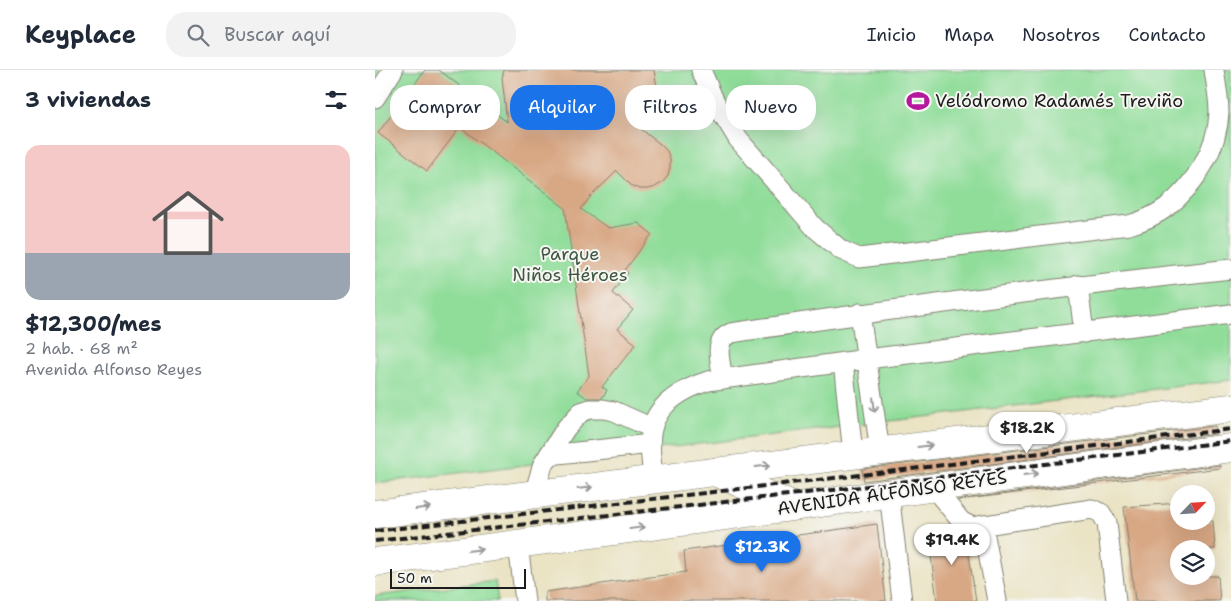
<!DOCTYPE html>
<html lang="es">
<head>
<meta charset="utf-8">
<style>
  body { margin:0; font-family:"Shantell Sans",sans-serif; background:#f2f2f3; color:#1f2937; height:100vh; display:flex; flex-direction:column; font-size:19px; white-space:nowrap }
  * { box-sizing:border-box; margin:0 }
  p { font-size:16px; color:#747a83 }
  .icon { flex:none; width:28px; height:28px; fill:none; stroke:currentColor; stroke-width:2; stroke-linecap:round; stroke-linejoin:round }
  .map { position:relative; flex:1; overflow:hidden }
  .details { display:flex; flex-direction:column; background:#fff; width:375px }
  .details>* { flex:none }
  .top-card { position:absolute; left:15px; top:15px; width:475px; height:45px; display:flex; gap:10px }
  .needle { width:32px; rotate:65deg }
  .controls { position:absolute; left:795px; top:415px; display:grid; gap:10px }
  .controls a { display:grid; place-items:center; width:45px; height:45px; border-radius:50%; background:#fff; box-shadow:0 5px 20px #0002; font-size:25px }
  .scale { position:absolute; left:15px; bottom:12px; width:136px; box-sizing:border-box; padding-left:5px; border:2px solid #1c1c1c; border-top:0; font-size:14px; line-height:18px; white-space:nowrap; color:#1c1c1c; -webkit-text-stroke:4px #f6f6f2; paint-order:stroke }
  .price { position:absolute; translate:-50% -42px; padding:0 11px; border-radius:18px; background:#fff; color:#222; font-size:16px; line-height:32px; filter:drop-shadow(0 1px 2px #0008) }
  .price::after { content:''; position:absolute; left:50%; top:30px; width:15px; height:11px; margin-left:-8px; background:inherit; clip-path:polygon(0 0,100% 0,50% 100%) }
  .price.selected { background:#1a73e8; color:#fff }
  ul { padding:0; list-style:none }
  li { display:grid; align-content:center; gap:10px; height:265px; padding:0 25px }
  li+li { border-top:1px solid #e0e1e3 }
  li span { display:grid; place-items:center; height:155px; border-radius:15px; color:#555 }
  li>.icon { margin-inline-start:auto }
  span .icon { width:90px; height:90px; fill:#fffc; stroke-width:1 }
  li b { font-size:21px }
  h2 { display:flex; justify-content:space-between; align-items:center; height:60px; padding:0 25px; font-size:21px }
  .tag { padding:0 18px; border-radius:20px; background:#fff; box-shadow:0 5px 20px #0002; font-size:18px; line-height:45px }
  .tag.selected { background:#1a73e8; color:#fff }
  header { display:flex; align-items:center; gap:30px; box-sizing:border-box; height:70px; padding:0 25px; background:#fff; border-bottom:1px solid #e0e1e3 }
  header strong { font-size:24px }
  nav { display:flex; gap:28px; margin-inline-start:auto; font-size:18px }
  .search { width:350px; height:45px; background:#f2f2f3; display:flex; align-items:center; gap:12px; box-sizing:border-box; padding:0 18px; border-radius:20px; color:#747a83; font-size:19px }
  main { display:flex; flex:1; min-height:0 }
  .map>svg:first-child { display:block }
</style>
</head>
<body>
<header>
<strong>Keyplace</strong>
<div class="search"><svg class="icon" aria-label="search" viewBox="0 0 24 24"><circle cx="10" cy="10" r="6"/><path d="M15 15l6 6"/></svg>Buscar aquí</div>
<nav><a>Inicio</a><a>Mapa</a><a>Nosotros</a><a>Contacto</a></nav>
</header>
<main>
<section class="details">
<h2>3 viviendas<svg class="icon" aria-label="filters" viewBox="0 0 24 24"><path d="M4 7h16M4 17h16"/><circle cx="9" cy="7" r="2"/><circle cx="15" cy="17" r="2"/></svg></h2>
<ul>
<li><span style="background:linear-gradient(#f6c9c9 70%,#9aa5b1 0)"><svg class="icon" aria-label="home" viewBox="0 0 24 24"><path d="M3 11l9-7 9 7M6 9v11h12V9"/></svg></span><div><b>$12,300/mes</b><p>2 hab. · 68 m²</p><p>Avenida Alfonso Reyes</p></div></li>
</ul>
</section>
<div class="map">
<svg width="856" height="531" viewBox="0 0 856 531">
  <rect width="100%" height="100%" fill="#f6f6f2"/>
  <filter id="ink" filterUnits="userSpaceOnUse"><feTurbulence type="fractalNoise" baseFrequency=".02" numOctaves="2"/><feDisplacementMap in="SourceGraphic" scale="10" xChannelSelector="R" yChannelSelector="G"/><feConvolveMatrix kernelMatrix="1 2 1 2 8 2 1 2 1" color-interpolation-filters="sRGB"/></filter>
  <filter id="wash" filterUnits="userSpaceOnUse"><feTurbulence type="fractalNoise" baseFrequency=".0096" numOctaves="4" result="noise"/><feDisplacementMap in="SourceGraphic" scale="20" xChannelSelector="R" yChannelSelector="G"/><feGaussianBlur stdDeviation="1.12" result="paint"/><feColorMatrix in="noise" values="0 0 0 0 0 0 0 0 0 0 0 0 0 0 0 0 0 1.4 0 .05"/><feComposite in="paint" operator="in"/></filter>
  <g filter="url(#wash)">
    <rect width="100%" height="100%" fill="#eae3c4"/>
    <g fill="#90dd9a" stroke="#567c5b">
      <path d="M0,0H856V310L0,413Z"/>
      <path d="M120,511L123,531H0V526Z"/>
    </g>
    <g id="blocks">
      <g fill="#d8a784">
        <path d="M50,0H64L132,52L127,8L129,0H279L282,17L276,43L266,59L286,75L292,81L295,89V98L293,106L287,113L280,117L272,119H264L256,115L242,101L216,126L206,139L233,158L263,153L277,164L250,200L253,203L238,223L258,240L242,259L261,274L227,317L232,320L227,328H212L202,321L214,306L190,138L85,57L52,101L3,63Z"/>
        <path d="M840,356L841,364L489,411L487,399Z"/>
        <path d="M845,395V398L583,430L751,407Z"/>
        <path d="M804,433V451H838L840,479H804V506H843L845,531H760L749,437Z"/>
        <path d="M502,454L511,531H170V522L311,502L309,481Z"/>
        <path d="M579,459L591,466L601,531H562L553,463Z"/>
      </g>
    </g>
  </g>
  <g filter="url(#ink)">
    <use href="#blocks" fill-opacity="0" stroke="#838070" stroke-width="1"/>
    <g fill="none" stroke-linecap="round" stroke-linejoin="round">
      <defs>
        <g id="minor">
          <path d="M326,0L339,30L363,69L440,158L466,180L484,188L754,155C768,151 780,146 792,137C820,115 843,78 844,42C844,28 841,14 839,0"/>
          <path d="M0,28L18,0"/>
          <path d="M703,215L709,263"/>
          <path d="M485,243L505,381"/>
          <path d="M468,292L478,384"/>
          <path d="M348,309C346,292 337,271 356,263C522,238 689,217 856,199"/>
          <path d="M174,385L276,374"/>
          <path d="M278,409C277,393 273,375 277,359C282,333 311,318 333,311L492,289L856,244"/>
          <path d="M558,417L586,451L597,457L717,439L726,443L732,453L741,531"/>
          <path d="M514,423L527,531"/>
          <path d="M159,424L168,394L191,358L206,342L215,339H228L239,341L277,358"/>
          <path d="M608,455L622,531"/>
          <path d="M143,474L150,531"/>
        </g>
        <g id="highway">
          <path d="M340,402L417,436"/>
          <path d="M0,444L856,338"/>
          <path d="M0,492C286,457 570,414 856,378"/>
        </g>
      </defs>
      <use href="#minor" stroke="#838070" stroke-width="21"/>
      <use href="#highway" stroke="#838070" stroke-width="29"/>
      <use href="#minor" stroke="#fff" stroke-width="19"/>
      <use href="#highway" stroke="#fff" stroke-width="28"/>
      <g stroke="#1c1c1c" stroke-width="4" stroke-dasharray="8 4" stroke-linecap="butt">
        <path d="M0,461L529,400L856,359"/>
        <path d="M0,471L485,417L856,371"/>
      </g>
    </g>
    <defs><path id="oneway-shaft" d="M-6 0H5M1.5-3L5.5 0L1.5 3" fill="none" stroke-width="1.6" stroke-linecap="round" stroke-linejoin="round" transform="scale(1.25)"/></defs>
    <g stroke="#999">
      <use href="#oneway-shaft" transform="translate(499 335) rotate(83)"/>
      <use href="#oneway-shaft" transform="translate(550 376) rotate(-7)"/>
      <use href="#oneway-shaft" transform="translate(388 396) rotate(-7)"/>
      <use href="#oneway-shaft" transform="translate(656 404) rotate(-8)"/>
      <use href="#oneway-shaft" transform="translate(210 418) rotate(-7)"/>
      <use href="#oneway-shaft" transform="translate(48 438) rotate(-7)"/>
      <use href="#oneway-shaft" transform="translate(262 458) rotate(-8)"/>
      <use href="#oneway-shaft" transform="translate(100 480) rotate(-7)"/>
    </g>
  </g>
  <defs>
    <symbol id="stadium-bare" viewBox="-9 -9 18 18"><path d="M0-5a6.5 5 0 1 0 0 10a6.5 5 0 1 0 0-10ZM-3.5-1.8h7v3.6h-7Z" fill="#b5179e" stroke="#f6f6f2" stroke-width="2.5" paint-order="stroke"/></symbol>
  </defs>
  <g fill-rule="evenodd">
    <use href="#stadium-bare" x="527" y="15" width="32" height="32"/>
  </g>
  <g text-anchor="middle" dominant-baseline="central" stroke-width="4" stroke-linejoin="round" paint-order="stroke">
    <g font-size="18" fill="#1c1c1c" stroke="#f6f6f2" text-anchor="start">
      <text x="560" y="31">Velódromo Radamés Treviño</text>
    </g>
    <g font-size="18" fill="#3f5642" stroke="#f6f6f2">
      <text x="195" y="184">Parque<tspan x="195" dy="21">Niños Héroes</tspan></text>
    </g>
    <g font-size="18" fill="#1c1c1c" stroke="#f6f6f2">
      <text transform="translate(517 423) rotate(-8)">AVENIDA ALFONSO REYES</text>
    </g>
  </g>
</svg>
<div class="controls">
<a><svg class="needle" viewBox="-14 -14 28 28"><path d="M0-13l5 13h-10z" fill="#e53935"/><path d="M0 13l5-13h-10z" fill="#747a83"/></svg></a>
<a><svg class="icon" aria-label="layers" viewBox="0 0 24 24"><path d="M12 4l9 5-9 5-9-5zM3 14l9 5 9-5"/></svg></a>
</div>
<div class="scale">50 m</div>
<b class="price" style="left:652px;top:384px">$18.2K</b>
<b class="price" style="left:577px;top:496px">$19.4K</b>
<b class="price selected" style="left:387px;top:503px">$12.3K</b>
<div class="top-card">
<a class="tag">Comprar</a>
<a class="tag selected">Alquilar</a>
<a class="tag">Filtros</a>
<a class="tag">Nuevo</a>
</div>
</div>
</main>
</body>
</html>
